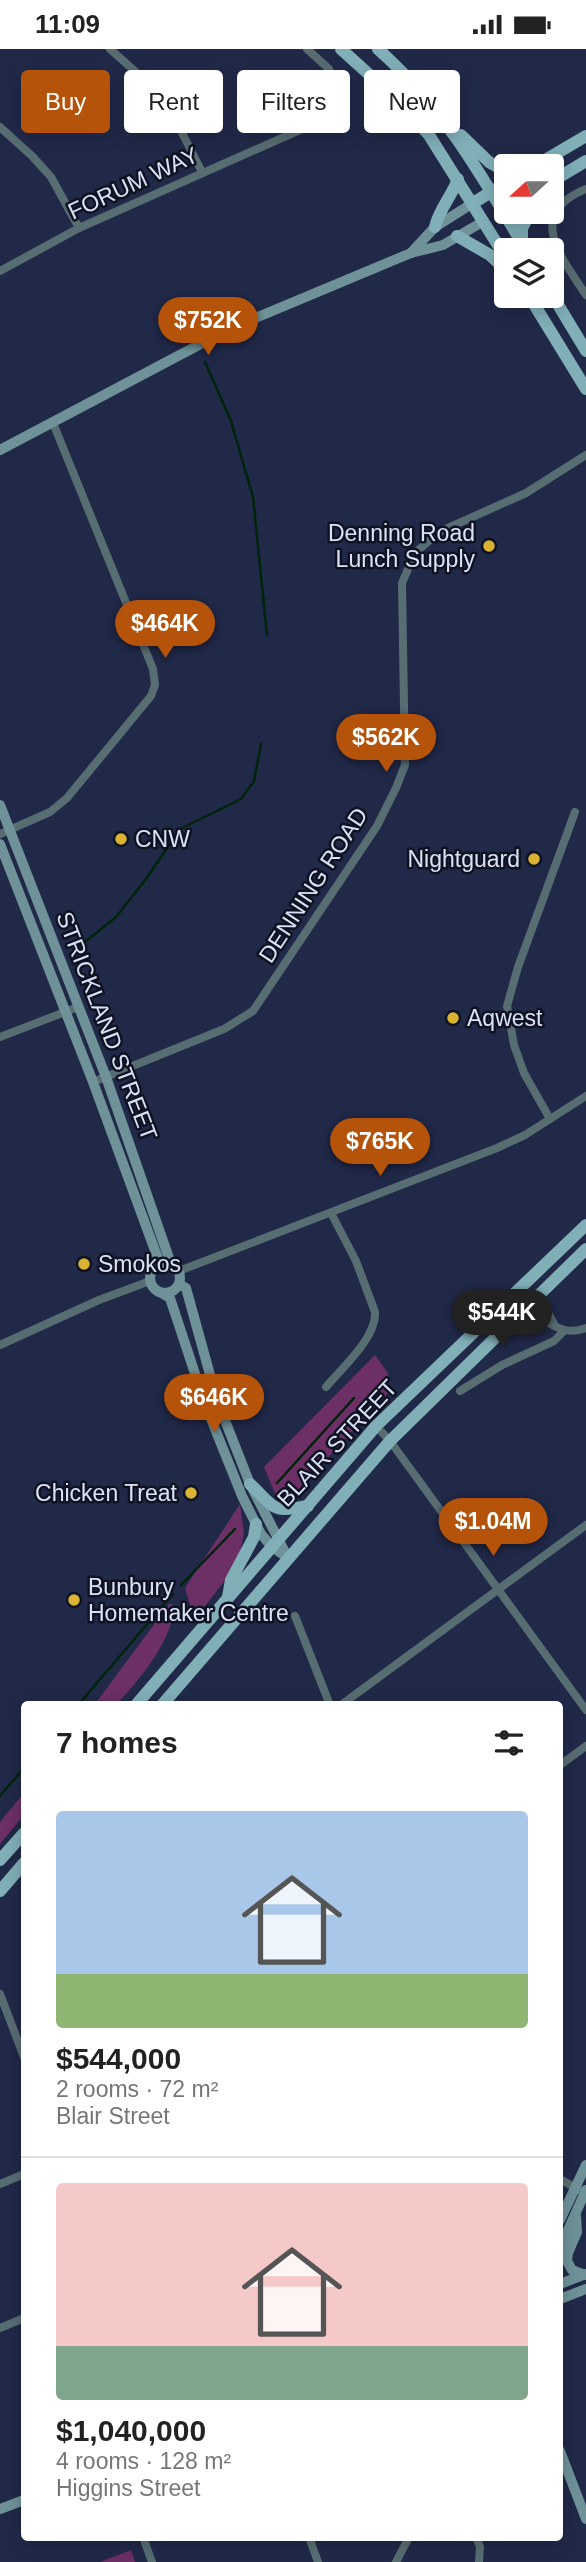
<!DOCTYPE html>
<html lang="en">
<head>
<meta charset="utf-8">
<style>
  body { margin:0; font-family:Arial,sans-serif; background:#f6f6f6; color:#222; height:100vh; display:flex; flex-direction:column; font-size:26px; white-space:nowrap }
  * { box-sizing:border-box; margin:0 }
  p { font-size:23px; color:#767676 }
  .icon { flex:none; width:38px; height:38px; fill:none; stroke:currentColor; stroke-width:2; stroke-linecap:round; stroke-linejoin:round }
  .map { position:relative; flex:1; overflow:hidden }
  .panel { position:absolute; left:21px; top:1652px; width:542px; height:840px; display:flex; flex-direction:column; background:#fff; border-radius:7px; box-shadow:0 4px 18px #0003 }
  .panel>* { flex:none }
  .banner { position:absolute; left:21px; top:21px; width:544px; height:63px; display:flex; gap:14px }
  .needle { width:46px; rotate:249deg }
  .tools { position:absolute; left:494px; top:105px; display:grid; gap:14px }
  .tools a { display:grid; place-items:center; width:70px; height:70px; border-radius:7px; background:#fff; box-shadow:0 4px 18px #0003; font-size:35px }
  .price { position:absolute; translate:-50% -60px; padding:0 16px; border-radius:24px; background:#b45309; color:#fff; font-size:23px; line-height:46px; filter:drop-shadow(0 2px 4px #0008) }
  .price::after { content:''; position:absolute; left:50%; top:42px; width:21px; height:16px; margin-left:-10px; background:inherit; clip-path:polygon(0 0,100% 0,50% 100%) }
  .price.active { background:#222; color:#fff }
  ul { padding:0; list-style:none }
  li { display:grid; align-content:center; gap:14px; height:371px; padding:0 35px }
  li+li { border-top:2px solid #e0e0e0 }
  li span { display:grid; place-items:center; height:217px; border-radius:7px; color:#555 }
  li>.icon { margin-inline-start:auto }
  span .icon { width:126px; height:126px; fill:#fffc; stroke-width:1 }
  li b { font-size:30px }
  h2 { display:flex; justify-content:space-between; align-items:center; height:84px; padding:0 35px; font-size:30px }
  .pill { padding:0 24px; border-radius:7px; background:#fff; box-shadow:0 4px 18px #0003; font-size:24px; line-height:63px }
  .pill.active { background:#b45309; color:#fff }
  .status { display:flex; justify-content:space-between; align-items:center; height:49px; padding:0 35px; background:#fff; direction:ltr }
  .status svg { height:19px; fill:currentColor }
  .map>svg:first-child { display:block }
</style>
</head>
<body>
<div class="status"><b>11:09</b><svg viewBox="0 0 49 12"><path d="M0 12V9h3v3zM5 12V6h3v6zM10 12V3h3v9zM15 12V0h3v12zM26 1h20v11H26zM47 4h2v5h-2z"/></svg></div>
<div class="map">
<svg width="586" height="2513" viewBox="0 0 586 2513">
  <rect width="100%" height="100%" fill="#212949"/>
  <g fill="#6c2f66">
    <path d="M375,1306L388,1324V1344L281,1459L264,1418Z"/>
    <path d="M240,1455L244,1485L237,1516L191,1575V1559L185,1539Z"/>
    <path d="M170,1554L175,1558C169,1596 142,1627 117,1655H95Z"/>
    <path d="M24,1744V1766L0,1795V1773Z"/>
    <path d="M131,2501L135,2513H100Z"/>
  </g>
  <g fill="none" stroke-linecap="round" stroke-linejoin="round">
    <g stroke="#00240b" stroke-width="2.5">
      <path d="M205,313L231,372L253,448L267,586"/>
      <path d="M70,905L116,868L146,830L180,780L241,750L254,732L261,695"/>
      <path d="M277,1434L354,1349"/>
      <path d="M181,1536L235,1480"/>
      <path d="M78,1656L173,1545"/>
      <path d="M0,1747L24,1719"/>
    </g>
    <g stroke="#586d72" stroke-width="8">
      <path d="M110,0L155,40L178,76L202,123"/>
      <path d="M0,78L32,107L51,128L79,179"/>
      <path d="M586,140C524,165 562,209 586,246"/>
      <path d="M0,222L79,179L318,73L329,62L337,40L329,20L307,0"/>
      <path d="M0,785L50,763L67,749L151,647L155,636L153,620L53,374"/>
      <path d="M0,988L78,958"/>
      <path d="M93,1033L224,980L253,962L377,777L396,739L405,716L402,534L415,504L439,483L526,444L586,406"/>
      <path d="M550,1070L524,1024L514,996L507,957L518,918L575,763"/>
      <path d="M179,1222L497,1099L525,1086L586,1047"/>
      <path d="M505,1256C536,1245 539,1245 554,1275"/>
      <path d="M517,1270C547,1260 554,1291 586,1279"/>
      <path d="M0,1296L99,1251L150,1232"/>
      <path d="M326,1338C342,1319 377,1288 375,1263L356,1212L331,1164"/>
      <path d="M460,1342L502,1316L554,1292L563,1283"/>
      <path d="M376,1377L390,1392L586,1661"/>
      <path d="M295,1567L330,1656"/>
      <path d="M341,1656L586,1476"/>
      <path d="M560,1716L586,1697"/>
      <path d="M0,1945L24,2008"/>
      <path d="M560,2130L579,2141"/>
      <path d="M0,2135L24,2125"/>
      <path d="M0,2279L24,2269"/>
      <path d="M143,2488L152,2513"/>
      <path d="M309,2488L318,2513"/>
      <path d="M476,2488L480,2498L479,2513"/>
      <path d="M396,2513L409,2488"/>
    </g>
    <g stroke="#6f9299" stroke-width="10">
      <path d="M411,204L435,178L473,154"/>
      <path d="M0,401L229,280L411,204L443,196L484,172"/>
      <path d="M0,756L106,1028L171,1215"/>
      <path d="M0,795L93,1033L160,1215"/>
      <circle cx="165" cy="1229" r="15"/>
      <path d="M179,1235L186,1239L217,1351L250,1435L288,1509"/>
      <path d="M163,1245L170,1249L205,1355L242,1447L261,1485L272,1498L288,1509"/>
      <path d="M576,2167L577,2183L568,2204L567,2212L572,2221L585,2226"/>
      <path d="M560,2171L586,2116"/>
      <path d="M560,2199L586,2141"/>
      <path d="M560,2235L586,2225"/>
      <path d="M560,2250L586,2240"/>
      <path d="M560,2402L586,2470"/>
      <path d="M0,2460L24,2451"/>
    </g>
    <g stroke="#81afb8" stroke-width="12">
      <path d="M341,0L395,49L429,86L506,209"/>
      <path d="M378,0C443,58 482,127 526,201"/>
      <path d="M461,86L489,113L506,123"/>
      <path d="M535,117L586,87"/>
      <path d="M551,133L586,112"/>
      <path d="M473,154L506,134"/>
      <path d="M435,178C439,160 452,147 458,130"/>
      <path d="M457,187L490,206L506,221"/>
      <path d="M522,195V179L531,163"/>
      <path d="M551,244L586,302"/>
      <path d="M529,247L586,340"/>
      <path d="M250,1435C277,1460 270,1464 308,1457"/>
      <path d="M228,1548L231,1531L254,1488L256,1475"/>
      <path d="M136,1656L376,1377L586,1176"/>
      <path d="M162,1656L390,1392L586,1200"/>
      <path d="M0,1811L24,1784"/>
      <path d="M0,1842L24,1814"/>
    </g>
  </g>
  <g fill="#dab333" stroke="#0f1321" stroke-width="2.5">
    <circle cx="489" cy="497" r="7"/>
    <circle cx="121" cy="790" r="7"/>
    <circle cx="534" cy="810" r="7"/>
    <circle cx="453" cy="969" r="7"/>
    <circle cx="84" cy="1215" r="7"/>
    <circle cx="191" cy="1444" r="7"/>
    <circle cx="74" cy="1551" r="7"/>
  </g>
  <g text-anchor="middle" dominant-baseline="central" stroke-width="5" stroke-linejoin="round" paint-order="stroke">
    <g font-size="23" fill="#dbe2f7" stroke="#0f1321">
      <text transform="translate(133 134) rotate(-25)">FORUM WAY</text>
      <text transform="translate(313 836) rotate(-57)">DENNING ROAD</text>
      <text transform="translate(107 977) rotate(69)">STRICKLAND STREET</text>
      <text transform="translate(337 1394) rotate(-47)">BLAIR STREET</text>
    </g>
    <g font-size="23" fill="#dbe2f7" stroke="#0f1321" text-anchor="start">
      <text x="475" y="484" text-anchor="end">Denning Road<tspan x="475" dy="26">Lunch Supply</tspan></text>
      <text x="135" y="790">CNW</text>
      <text x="520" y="810" text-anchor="end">Nightguard</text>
      <text x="467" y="969">Aqwest</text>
      <text x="98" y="1215">Smokos</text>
      <text x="177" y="1444" text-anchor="end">Chicken Treat</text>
      <text x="88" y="1538">Bunbury<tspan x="88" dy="26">Homemaker Centre</tspan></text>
    </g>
  </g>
</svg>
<div class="tools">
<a><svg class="needle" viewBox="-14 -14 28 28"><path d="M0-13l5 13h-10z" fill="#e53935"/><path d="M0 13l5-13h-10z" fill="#767676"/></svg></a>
<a><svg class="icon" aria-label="layers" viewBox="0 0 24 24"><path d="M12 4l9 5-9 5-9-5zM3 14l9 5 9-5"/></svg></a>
</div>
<b class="price" style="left:208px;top:308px">$752K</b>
<b class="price" style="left:165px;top:611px">$464K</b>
<b class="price" style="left:386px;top:725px">$562K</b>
<b class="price" style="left:380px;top:1129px">$765K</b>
<b class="price active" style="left:502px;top:1300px">$544K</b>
<b class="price" style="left:214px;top:1385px">$646K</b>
<b class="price" style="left:493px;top:1509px">$1.04M</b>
<div class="banner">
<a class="pill active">Buy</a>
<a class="pill">Rent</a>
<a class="pill">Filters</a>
<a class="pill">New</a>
</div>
<section class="panel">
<h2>7 homes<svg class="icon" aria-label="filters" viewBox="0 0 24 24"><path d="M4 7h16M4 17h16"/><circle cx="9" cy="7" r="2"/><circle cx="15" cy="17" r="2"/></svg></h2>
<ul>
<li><span style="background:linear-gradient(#a9c7e8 75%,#8fb573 0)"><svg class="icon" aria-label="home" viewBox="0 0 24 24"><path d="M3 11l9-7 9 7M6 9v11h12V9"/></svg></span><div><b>$544,000</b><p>2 rooms · 72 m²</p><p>Blair Street</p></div></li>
<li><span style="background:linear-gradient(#f6c9c9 75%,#7fa58c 0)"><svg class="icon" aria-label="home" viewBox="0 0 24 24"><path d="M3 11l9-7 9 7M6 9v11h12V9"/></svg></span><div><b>$1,040,000</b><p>4 rooms · 128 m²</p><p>Higgins Street</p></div></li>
</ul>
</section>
</div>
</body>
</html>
